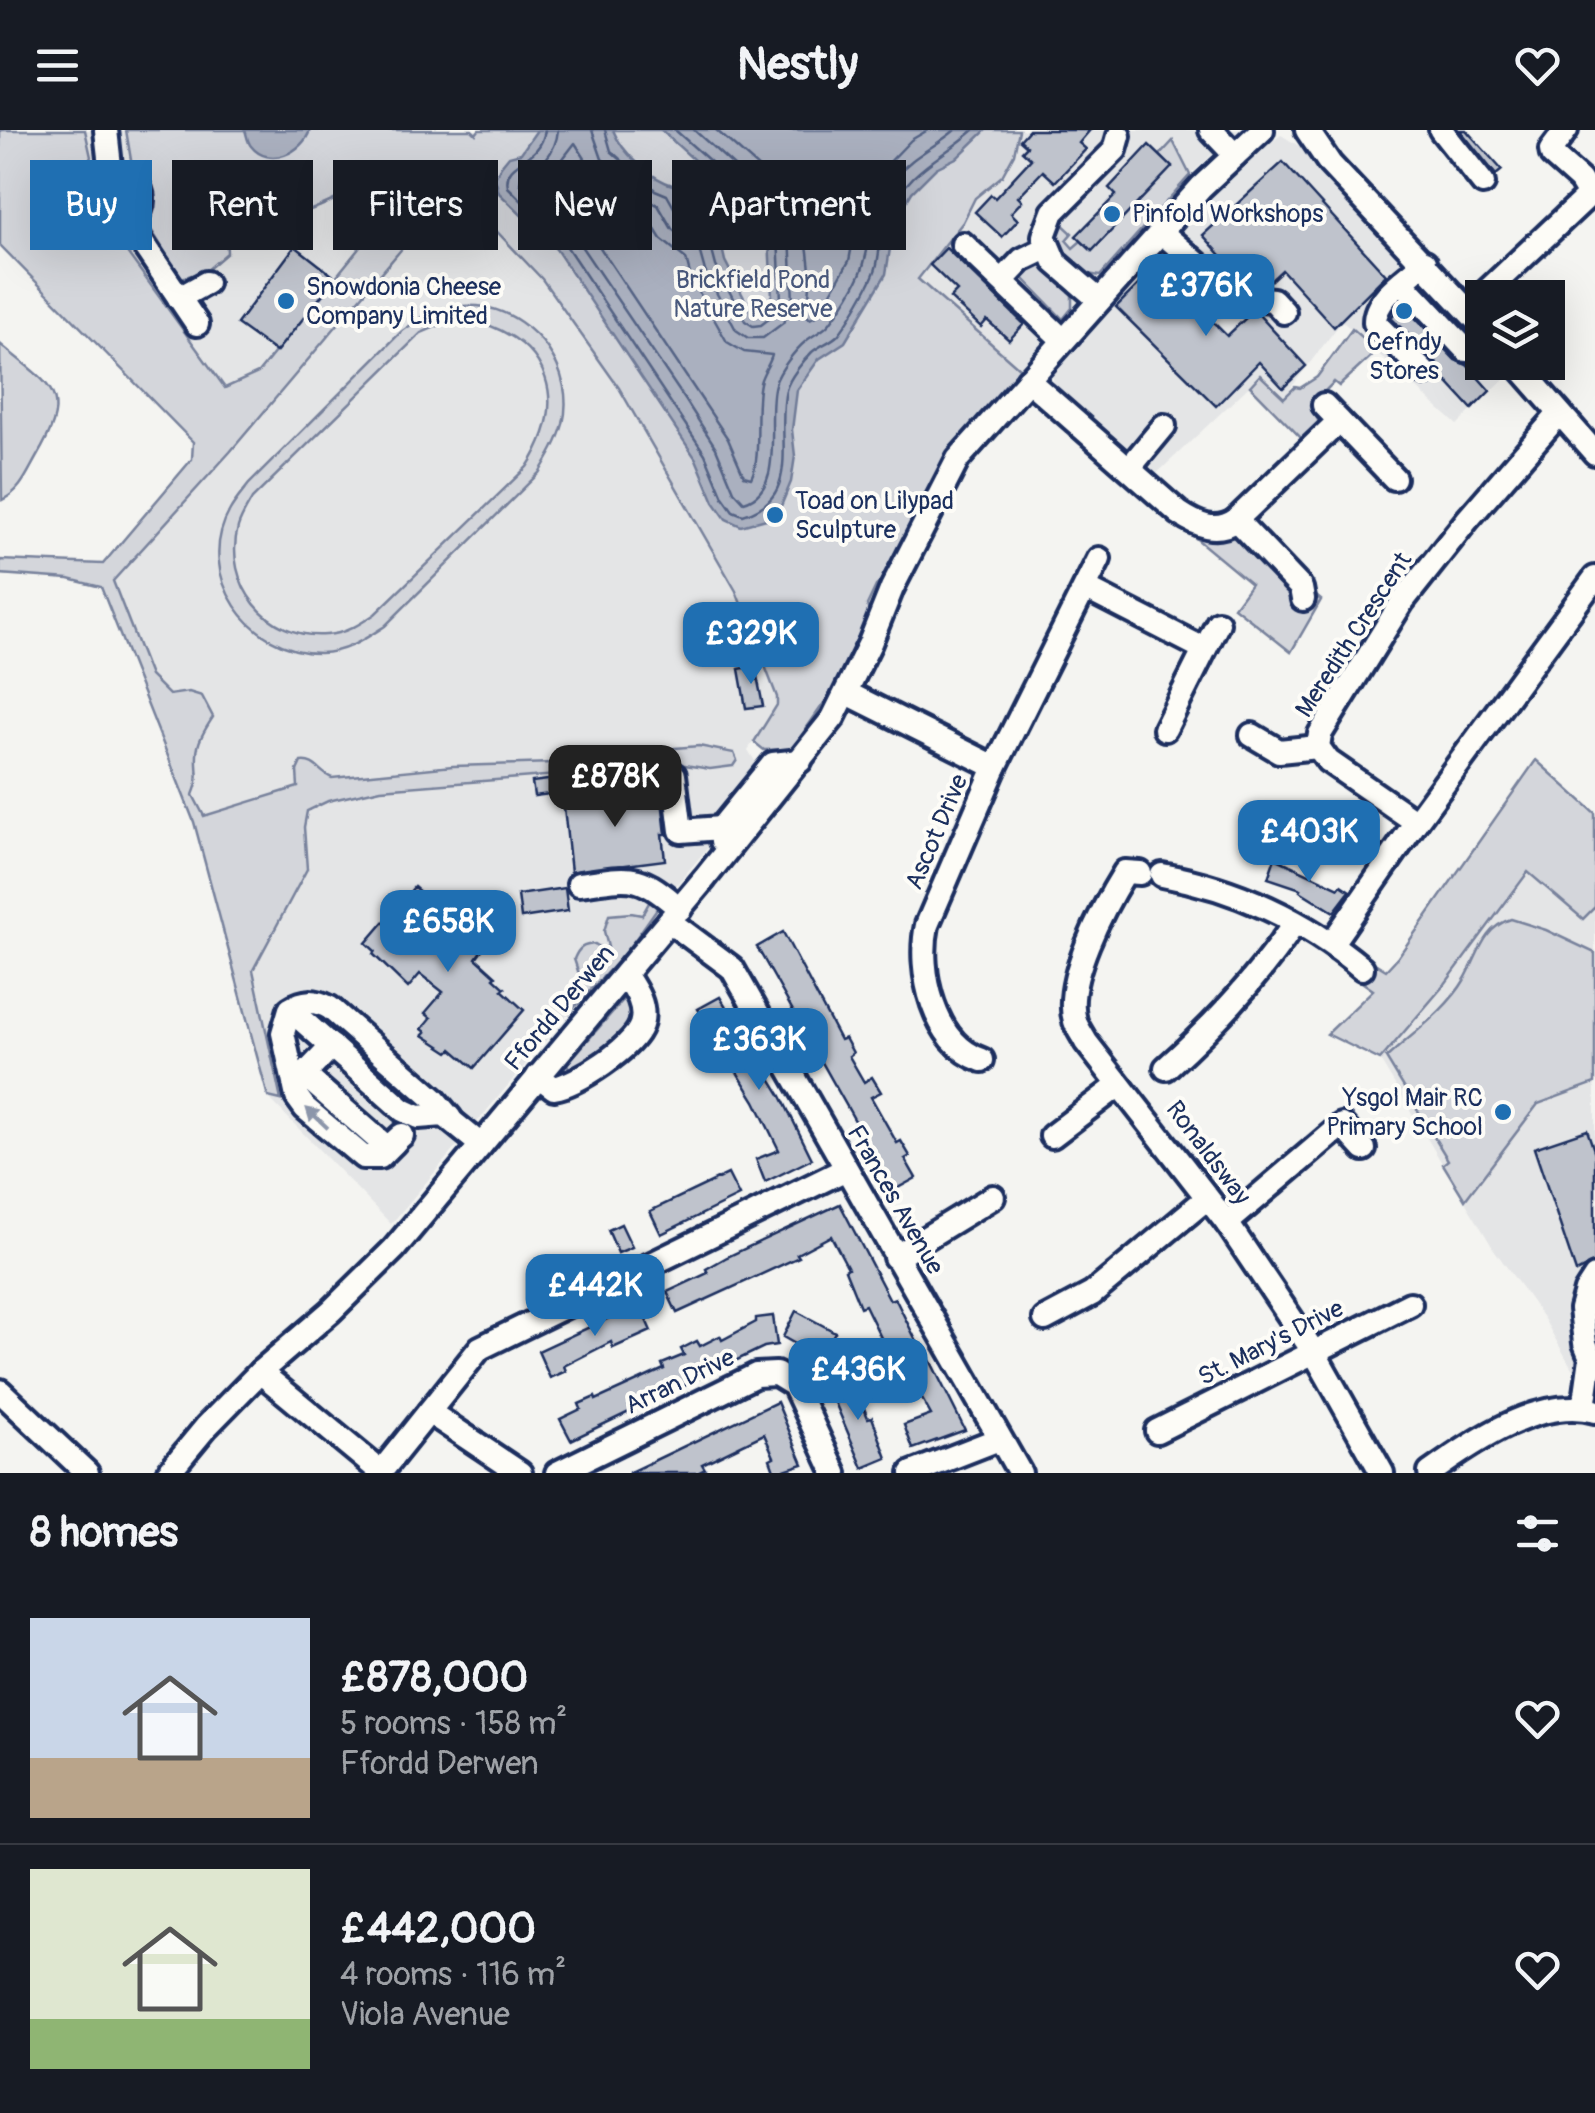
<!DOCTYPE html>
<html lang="en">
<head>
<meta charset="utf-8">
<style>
  body { margin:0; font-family:Pangolin,sans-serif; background:#20242c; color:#f1f3f6; height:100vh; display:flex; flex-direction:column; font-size:38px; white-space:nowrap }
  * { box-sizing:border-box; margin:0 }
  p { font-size:32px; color:#9ea1a6 }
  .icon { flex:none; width:55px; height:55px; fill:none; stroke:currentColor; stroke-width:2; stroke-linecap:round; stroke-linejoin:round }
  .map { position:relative; height:1343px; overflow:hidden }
  .details { display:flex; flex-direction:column; background:#171b24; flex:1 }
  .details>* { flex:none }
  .hud { position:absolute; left:30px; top:30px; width:1000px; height:90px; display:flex; gap:20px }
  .buttons { position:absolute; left:1465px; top:150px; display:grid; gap:20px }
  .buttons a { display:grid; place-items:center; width:100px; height:100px; border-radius:0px; background:#171b24; box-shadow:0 10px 40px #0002; font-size:50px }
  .price { position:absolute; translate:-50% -85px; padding:0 22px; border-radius:20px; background:#1f6fb2; color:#fff; font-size:32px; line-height:65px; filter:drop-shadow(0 2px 5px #0008) }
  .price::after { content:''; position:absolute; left:50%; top:60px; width:30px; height:22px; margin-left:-15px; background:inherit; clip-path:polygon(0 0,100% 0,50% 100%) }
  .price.selected { background:#222; color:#fff }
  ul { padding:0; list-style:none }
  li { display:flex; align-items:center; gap:30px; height:250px; padding:0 30px }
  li+li { border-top:2px solid #363941 }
  li span { display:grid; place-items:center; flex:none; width:280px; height:200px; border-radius:0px; color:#555 }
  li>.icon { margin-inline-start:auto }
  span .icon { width:120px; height:120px; fill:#fffc; stroke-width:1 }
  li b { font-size:42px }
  h2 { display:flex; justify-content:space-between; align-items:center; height:120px; padding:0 30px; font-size:42px }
  .pill { padding:0 35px; border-radius:0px; background:#171b24; box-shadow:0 10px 40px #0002; font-size:35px; line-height:90px }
  .pill.selected { background:#1f6fb2; color:#fff }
  header { display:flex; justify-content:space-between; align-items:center; height:130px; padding:0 30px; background:#171b24; font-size:45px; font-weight:700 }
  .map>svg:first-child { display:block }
</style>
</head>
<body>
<header><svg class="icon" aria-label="menu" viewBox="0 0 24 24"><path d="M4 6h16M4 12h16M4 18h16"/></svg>Nestly<svg class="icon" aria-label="heart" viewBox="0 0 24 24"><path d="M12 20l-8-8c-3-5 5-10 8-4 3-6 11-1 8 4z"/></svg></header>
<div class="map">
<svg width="1595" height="1343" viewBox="0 0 1595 1343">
  <rect width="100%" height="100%" fill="#f4f4f1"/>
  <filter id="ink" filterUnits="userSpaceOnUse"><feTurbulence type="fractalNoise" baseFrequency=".01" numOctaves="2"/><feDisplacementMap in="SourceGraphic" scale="20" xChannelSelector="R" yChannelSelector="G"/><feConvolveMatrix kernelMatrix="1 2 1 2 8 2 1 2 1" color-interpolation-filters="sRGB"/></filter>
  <g filter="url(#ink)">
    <g fill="#e4e5e6">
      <path d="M83,0H494L382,90L258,243L224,258L121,114L95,108L79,87L75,64L80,44L91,27Z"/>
      <path d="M1019,0H1239L1190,45L1020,239L918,149L963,92L975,68L1002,46L1014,24Z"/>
      <path d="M1281,5L1304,19L1403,134L1482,219V232L1495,233L1508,245L1457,295L1342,191L1283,268L1260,246L1152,348L1058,265L1051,243L1235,40Z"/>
      <path d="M465,59L485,89L542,149L619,258L736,461L777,567V575L748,620L755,631L754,638L707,696L710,715L658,777L627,821L569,883L391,1094L268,967L204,717L303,659L683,632L709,616L602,624L586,632L453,636L332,648L322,644L318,636L309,631L301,633L299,657L203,686L193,665L199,650L196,624L203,603L189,562L169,565L150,546L113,451L230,322L410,109Z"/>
      <path d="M1536,630L1595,683V1247L1573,1240L1544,1189L1493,1118L1380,930L1445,854L1528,742Z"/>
    </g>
    <g fill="#d4d6db" stroke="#78829c" stroke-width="2.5" fill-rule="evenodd">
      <path d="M0,0H85L91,27C75,51 66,90 97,108C103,111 114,112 121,114L225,258L258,243L382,90L347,64C301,86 261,105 223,58L206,74L226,99L227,123L199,147L196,144L181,148L147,93L152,80L150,53L131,30L126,0H472L476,4L479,0H1019L1014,24L1002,46L975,68L963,92L918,149L1020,239L952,325L924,367L881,452L876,456L867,475L869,482L835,557L792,619L764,620L754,612L777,575V567L736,461L619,258L542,149L485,89L465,59L410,109L230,322L113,451L150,546L169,565L189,562L202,566L213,587C206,598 197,611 197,625C196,643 201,646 193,665L204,686L298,657L297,641L301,632C316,630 319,643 332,648L453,636L586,632L602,624L699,616L734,623L737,630L733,636L710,639L685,635L381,659L328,671L307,681L304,697L307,739L253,840L281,970L268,967L194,692L101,457L69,449L0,444V430L103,434L192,329L193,312L0,115Z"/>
      <path d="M1173,11L1190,45L1100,146L1081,143L1054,115L1056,98L1060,92L1072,103L1066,110L1073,118L1081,111L1092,121L1171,37L1160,25Z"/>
      <path d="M1041,133L1072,165V178L1063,189L1023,148V141Z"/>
      <path d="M454,176C464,176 475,175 485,177C537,187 576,242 563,294C558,312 549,327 539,343L385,496C365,509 345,523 320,523C250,523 193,445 230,380C235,371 243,362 249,354L401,202L425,185ZM476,191C551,213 569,272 527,337L375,484C360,494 345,504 326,505C267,510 223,453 238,397C241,387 247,378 252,369L421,203L447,192Z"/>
      <path d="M1352,199L1377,221L1339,256L1334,252L1310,276L1319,292L1303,310L1250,256L1260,245L1284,268L1295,257L1300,258L1317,247Z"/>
      <path d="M0,214C52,258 75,262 36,328C27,344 20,362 2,370Z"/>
      <path d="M1239,402L1321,470L1291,522L1234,477L1251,454L1193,406L1212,408Z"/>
      <path d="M1536,630L1595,683V777L1583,789L1528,742L1445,854L1380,930L1327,904L1373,860L1356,848L1368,829L1386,840L1398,827Z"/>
      <path d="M650,771H656L658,777L627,821L569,883C561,870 572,860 581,850L574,829C579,817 583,815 595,814L601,818L608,817L604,801L609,785L631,783L642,785Z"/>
      <path d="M1511,789L1546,800L1595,823V953L1538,974L1465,1070L1443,1034L1448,1030L1386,928C1412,904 1447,880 1465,849C1479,825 1482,798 1511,789Z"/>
      <path d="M629,868L633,871L630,902L573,945L567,934L624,869Z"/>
    </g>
    <g fill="#aab0bf" stroke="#717c98" stroke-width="2.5">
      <path d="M245,0H310C303,22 269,39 251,16C247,11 247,5 245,0Z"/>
      <path d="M537,0H613C622,23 651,49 675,56L688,83L707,96L721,113L725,131L754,187L766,178L772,166L769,109L759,89L661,0H986L958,27L936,38L912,62L894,93L886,144L845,212L819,229L797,260L792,300L795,326L791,352L781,376L766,389L741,396L726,389L714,372L696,329L556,119L499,63L495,48L501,36L509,26L521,23Z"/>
    </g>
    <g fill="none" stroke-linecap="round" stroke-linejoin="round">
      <g stroke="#546385" stroke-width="2.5">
        <path d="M545,0C540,35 502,29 508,57L565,114L705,324L723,367L733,381L743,385C804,368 775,305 786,260C789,248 804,230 812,222C820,215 831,212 838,205C848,193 872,152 876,138C881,120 879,101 887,85C911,37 937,32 974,0"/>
        <path d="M558,0C556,22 541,39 521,47L520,53L575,107L686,271L716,318L734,361L744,372C787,360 765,288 775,254C779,241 795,220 806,211C814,204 824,201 830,193C842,177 860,151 864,133C873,100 872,76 895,47C912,26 935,17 955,0"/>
        <path d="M592,0L602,29L647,70L658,75L672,99L700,123L705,141L736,200L748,208H763L783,193L793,172L790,102L774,72L694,0"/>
        <path d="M605,0L611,21L655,60L667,65L681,90L700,103L711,117L716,136L745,191L753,196L761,195L774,185L781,170L778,106L766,81L675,0"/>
        <path d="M716,0L785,61C808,88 816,151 805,184L810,189L818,185L849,131L859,79L879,43L911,10L928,0"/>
        <path d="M575,13L593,41L648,88L661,109L686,129L691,148L727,212L744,222L772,225C770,234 762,243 760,253C754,280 762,329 751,348L744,346L728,309L587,98L545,57V52Z"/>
      </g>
    </g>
    <g fill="#bfc3cc" stroke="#1b2f5e" stroke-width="2.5">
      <path d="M1029,0H1090L1079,13L1086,19L1055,52L1043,41L1018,67L1022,71L1011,83L1018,90L1002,107L975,82L991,65L995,68L1031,29L1022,21L1027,16L1020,10Z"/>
      <path d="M1460,0H1466L1502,40L1496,45Z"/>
      <path d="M1149,15L1172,37L1092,121L1076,106L1116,65L1109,58Z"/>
      <path d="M1283,32L1386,145L1334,197L1282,140L1267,154L1246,153L1203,105Z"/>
      <path d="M295,116L336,148L276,222L237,194Z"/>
      <path d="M946,118L1024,194L1009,210L987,190L981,197L950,168L957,161L930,135Z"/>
      <path d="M1157,136L1227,206L1251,183L1258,184L1306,236L1283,258L1259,232L1216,276L1116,177Z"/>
      <path d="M1401,173L1455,230L1467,235L1490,261L1472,279L1440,244L1436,232L1391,188Z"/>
      <path d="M755,536L763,576L746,578L739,539Z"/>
      <path d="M556,649L558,663L534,666L532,652Z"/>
      <path d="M661,661L666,704H662L665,730L571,742L563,668Z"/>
      <path d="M1275,728L1339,758L1341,755L1350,761L1334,782L1300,761L1301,759L1268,748Z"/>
      <path d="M414,757L465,801L477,787L497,799L476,828L496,846L494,848L505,858L502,860L524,880L474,938L452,919L449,922L423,905L426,902L422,899L431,888L425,883L443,862L420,844L408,858L373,824L375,821L366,813Z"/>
      <path d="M565,758L568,781L521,788L518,765Z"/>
      <path d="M783,802L840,910L845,908L853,923L849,926L864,952L872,947L881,962L871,967L897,1013L901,1011L910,1026L905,1029L916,1048L894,1060L757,817Z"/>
      <path d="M720,867L781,966L812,1029L765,1052L756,1029L779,1020L755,971L698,879Z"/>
      <path d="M1587,1000L1595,1023V1132L1576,1142L1534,1018Z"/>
      <path d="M728,1044L739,1066L661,1104L650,1081Z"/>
      <path d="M840,1074L890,1170L895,1168L917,1212L931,1232L965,1300L913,1319L904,1295L931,1285L892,1215L886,1218L865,1175L860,1177L845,1140L848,1138L831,1106L797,1124L799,1127L677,1183L667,1162L708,1143L706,1139L727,1127Z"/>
      <path d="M621,1094L632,1117L618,1123L608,1100Z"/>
      <path d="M639,1174L651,1201L613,1218L611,1212L564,1236L566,1241L550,1248L538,1221Z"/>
      <path d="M796,1181L835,1202L820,1228L783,1207Z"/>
      <path d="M773,1186L777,1215L764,1217L571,1310L560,1289L581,1279L579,1274L595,1267L596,1270L664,1239L662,1234L684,1225L681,1219L697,1211L700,1216L720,1206L722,1210L756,1192V1188Z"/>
      <path d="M851,1246L868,1288L872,1287L887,1328L863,1338L828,1256Z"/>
      <path d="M777,1272L803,1334L775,1343L770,1329L774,1327L764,1304L702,1334L705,1339L697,1343H628Z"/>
    </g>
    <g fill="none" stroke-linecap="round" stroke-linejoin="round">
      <defs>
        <g id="minor">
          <path d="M106,0L111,45"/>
          <path d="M1211,0L1235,25"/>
          <path d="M1307,0L1330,34L1482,196"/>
          <path d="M1441,0L1483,53"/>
          <path d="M1566,0L1551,20L1552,25L1580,50L1589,65"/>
          <circle cx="117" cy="70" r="25"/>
          <path d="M128,92L197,194"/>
          <path d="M1161,102L1236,167L1273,170L1284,182"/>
          <path d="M963,114L1063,210"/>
          <path d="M1425,132C1407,148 1374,168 1375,193L1425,243"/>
          <path d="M1002,151L1022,130L1047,118"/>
          <path d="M1402,152L1466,220L1476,219L1482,213"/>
          <path d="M179,168L206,153"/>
          <path d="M1099,170L1055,132L1044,106L1053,82L1115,20L1119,6"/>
          <path d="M1468,179L1589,65L1595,63"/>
          <path d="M1515,232L1595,323"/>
          <path d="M1028,250L1179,383C1197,395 1216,404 1236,390L1339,291"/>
          <path d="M1324,275L1394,348"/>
          <path d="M1130,337L1164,296"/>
          <path d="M1236,390L1301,458L1303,469"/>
          <path d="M1085,458L1204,519"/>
          <path d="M847,563L995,637L927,795C917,841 934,914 982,930"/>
          <path d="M1165,599L1218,493"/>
          <path d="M1252,605L1279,621L1318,617"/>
          <path d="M995,637L1099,429"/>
          <path d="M624,648L674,645L681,701L721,698"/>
          <path d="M1416,692L1328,631L1318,617L1320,604L1402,472L1467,390L1559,284"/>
          <path d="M722,711L721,698L773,634L800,631"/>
          <path d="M1140,743L1125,742C1104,776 1063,851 1075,891C1077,898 1083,906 1086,912L1227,1093L1315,1224L1382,1343"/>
          <path d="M1162,745C1235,758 1305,790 1362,838"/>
          <path d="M579,754C631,747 639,742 680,779"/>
          <path d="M669,791L732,838L1020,1343"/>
          <path d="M1332,813L1416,692L1595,448"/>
          <path d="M303,891L403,980L418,987L444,985L481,1015"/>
          <path d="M332,916L310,939L309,949L382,1013L391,1015L402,1005"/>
          <path d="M1166,938C1215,894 1258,848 1294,794"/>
          <path d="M538,946L554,958C577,954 633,918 641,895C647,876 635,859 625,844"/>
          <path d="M1052,1006L1119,955"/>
          <path d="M394,1013L380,1027H363L305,978L297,967L283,903L290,879C304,870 315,870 330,878L434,969L450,988"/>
          <path d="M1227,1093L1342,995L1364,1019"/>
          <path d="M895,1127L993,1067"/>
          <path d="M1045,1189L1092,1164L1206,1069"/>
          <path d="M260,1242L381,1342"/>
          <path d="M0,1261L87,1343"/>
          <path d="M1584,1278L1591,1228L1585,1213L1581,1179L1586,1161L1595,1147"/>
          <path d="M429,1282L520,1343"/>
          <path d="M1157,1301L1410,1174"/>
          <path d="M168,1343L206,1297L260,1242L331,1181L394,1119L705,748L833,588L870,513L892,458L958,329L1201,57L1262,0"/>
          <path d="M380,1343L480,1218L846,1039"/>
          <path d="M557,1343L756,1245L776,1244L794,1255L835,1343"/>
          <path d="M912,1343L999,1309"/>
          <path d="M1430,1343C1473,1312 1540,1266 1595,1281"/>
        </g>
      </defs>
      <use href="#minor" stroke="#1b2f5e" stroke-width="30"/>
      <use href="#minor" stroke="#fdfcf7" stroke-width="22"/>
    </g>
    <defs><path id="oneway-solid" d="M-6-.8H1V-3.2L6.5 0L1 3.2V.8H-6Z" transform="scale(2.5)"/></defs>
    <use fill="#8c96aa" href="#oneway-solid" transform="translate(317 988) rotate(-137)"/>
  </g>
  <g fill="#1f6fb2" stroke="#fdfcf7" stroke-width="4">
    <circle cx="1112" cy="84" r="10"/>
    <circle cx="286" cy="171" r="10"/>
    <circle cx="1404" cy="181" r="10"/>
    <circle cx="775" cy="385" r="10"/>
    <circle cx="1503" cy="982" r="10"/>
  </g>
  <g text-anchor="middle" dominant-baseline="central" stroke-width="8" stroke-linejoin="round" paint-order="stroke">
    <g font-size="25" fill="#1b2f5e" stroke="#fdfcf7" text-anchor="start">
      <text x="1132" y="84">Pinfold Workshops</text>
      <text x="306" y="157">Snowdonia Cheese<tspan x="306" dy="29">Company Limited</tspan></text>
      <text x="1404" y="212" text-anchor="middle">Cefndy<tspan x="1404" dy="29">Stores</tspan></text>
      <text x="795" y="371">Toad on Lilypad<tspan x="795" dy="29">Sculpture</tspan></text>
      <text x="1483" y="968" text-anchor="end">Ysgol Mair RC<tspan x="1483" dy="29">Primary School</tspan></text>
    </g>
    <g font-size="25" fill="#49597d" stroke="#fdfcf7">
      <text x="753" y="150">Brickfield Pond<tspan x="753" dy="29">Nature Reserve</tspan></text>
    </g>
    <g font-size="25" fill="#1b2f5e" stroke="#fdfcf7">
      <text transform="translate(1354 505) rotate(-57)">Meredith Crescent</text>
      <text transform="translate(937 702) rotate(-67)">Ascot Drive</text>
      <text transform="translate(560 878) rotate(-50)">Ffordd Derwen</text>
      <text transform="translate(1208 1023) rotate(53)">Ronaldsway</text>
      <text transform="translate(895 1070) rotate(60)">Frances Avenue</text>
      <text transform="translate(1271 1213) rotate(-27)">St. Mary's Drive</text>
      <text transform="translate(680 1252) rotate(-26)">Arran Drive</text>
    </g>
  </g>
</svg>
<div class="buttons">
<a><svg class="icon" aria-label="layers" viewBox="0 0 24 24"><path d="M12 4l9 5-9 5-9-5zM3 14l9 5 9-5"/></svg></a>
</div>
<b class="price" style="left:1206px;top:209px">£376K</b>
<b class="price" style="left:751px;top:557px">£329K</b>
<b class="price selected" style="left:615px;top:700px">£878K</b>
<b class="price" style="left:1309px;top:755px">£403K</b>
<b class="price" style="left:448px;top:845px">£658K</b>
<b class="price" style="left:759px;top:963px">£363K</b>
<b class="price" style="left:595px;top:1209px">£442K</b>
<b class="price" style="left:858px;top:1293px">£436K</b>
<div class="hud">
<a class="pill selected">Buy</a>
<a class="pill">Rent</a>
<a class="pill">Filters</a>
<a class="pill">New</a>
<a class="pill">Apartment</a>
</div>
</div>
<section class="details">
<h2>8 homes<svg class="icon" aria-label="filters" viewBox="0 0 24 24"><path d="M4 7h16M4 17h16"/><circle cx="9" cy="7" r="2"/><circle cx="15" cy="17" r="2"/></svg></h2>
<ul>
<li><span style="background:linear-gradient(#c9d6e8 70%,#b9a48a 0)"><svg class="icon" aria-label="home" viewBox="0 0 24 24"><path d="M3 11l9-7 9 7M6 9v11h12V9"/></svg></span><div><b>£878,000</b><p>5 rooms · 158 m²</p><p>Ffordd Derwen</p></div><svg class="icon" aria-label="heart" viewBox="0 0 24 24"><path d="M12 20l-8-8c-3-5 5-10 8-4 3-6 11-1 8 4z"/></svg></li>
<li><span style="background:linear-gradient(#dfe7d0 75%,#8fb573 0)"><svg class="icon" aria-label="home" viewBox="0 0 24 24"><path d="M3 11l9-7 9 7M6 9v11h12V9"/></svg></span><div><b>£442,000</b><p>4 rooms · 116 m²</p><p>Viola Avenue</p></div><svg class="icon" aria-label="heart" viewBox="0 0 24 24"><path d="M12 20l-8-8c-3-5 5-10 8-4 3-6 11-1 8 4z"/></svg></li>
</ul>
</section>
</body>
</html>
